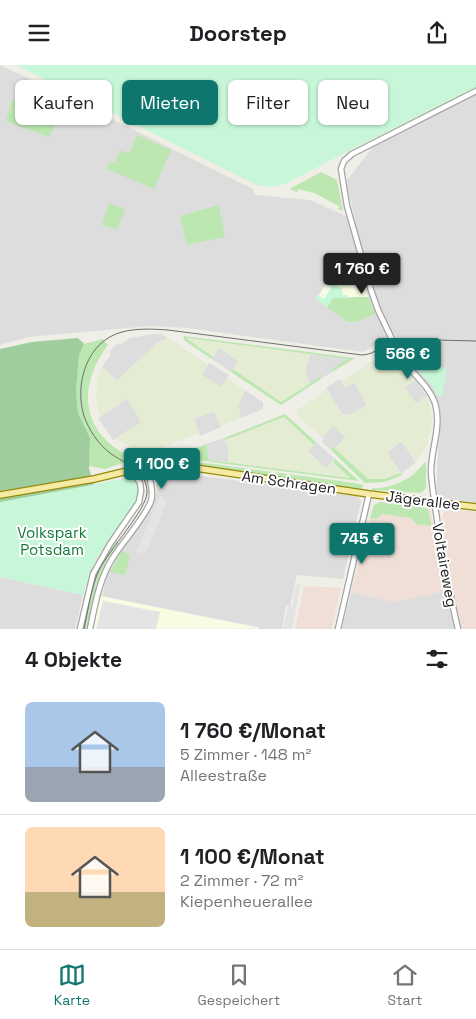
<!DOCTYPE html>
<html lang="de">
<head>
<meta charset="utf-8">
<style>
  body { margin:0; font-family:"Space Grotesk",sans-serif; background:#f6f6f6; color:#202124; height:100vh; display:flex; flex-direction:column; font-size:19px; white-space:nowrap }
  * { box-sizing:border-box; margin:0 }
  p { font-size:16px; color:#757577 }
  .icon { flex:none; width:28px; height:28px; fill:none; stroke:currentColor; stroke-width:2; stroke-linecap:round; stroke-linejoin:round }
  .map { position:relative; height:564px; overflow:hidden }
  .drawer { display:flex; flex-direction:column; background:#fff; flex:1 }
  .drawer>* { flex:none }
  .banner { position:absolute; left:15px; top:15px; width:446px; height:45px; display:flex; gap:10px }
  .price { position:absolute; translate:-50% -42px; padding:0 11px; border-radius:5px; background:#0f766e; color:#fff; font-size:16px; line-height:32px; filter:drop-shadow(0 1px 2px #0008) }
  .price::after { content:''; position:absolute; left:50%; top:30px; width:15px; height:11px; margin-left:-8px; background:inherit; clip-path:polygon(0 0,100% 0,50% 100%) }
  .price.active { background:#222; color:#fff }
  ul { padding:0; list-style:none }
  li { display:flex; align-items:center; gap:15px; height:125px; padding:0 25px }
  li+li { border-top:1px solid #e0e0e0 }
  li span { display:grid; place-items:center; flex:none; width:140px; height:100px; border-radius:8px; color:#555 }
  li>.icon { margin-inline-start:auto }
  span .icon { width:60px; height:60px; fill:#fffc; stroke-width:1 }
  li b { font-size:21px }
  h2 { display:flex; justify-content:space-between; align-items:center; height:60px; padding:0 25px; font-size:21px }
  .tag { padding:0 18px; border-radius:8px; background:#fff; box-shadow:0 1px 4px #0004; font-size:18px; line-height:45px }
  .tag.active { background:#0f766e; color:#fff }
  header { display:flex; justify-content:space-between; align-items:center; height:65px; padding:0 25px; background:#fff; font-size:22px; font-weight:700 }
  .tabs { display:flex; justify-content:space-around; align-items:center; height:70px; border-top:1px solid #e0e0e0; background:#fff; font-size:14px; color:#757577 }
  .tabs a { display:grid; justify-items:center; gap:2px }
  .tabs .active { color:#0f766e }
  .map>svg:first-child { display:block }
</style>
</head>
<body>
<header><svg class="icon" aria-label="menu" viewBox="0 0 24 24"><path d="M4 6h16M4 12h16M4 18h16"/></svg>Doorstep<svg class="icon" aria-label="share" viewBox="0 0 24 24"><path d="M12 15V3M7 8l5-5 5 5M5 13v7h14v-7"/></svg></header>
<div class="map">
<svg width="476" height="564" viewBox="0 0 476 564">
  <rect width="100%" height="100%" fill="#f0efe7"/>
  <g fill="#dedddd">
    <path d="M0,0L72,34L253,124L255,130L310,135L355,155L346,116L374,81L476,30V438L440,433L437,427V404L441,349L432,326L405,294L395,269L363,287L187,263L151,261L28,272L0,280Z"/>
    <path d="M153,269H161L168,273L157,278L117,316L102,302L111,289L109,287L118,278L120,280L130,273Z"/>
    <path d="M219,283L238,296L231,307L212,294Z"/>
    <path d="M310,289L349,294L331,305L332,307L321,314L320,313L310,319L305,306Z"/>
    <path d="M209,298L229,310L221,323L201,310Z"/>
    <path d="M340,314L345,323L354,317L367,340L350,350L342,349L326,323Z"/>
    <path d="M415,315L427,331L416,339L405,323Z"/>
    <path d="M245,325L263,337V344L241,353L238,341Z"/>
    <path d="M127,334L142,357L113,375L98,353Z"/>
    <path d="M215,346L221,362L200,371L194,354Z"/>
    <path d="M333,360L345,372L335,384L333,382L331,385L322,377L324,374L322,373Z"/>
    <path d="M224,373L229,386L228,397L209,395L206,379Z"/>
    <path d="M401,376L416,397L401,409L387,388Z"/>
    <path d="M316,377L335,394L326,404L308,386Z"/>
    <path d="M158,407H169L357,430L361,436L343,514L297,510L290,541L286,540L282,564H259V562L102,531L107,511L116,494L154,438L157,426L155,412Z"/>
    <path d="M0,512L83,530L75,564H0Z"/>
    <path d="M446,526L455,564H342L351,527L394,537Z"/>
  </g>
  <g fill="#efdfd7">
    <path d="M380,437L430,444L446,526L394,537L351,527L373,442Z"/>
    <path d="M450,444L476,447V564H461L455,538L445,487L442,451L444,446Z"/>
    <path d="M304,521L341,523L332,564H295Z"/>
  </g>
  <g fill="#f6fde3">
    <path d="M362,213L368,232L333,233L327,242L316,234L326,219Z"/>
    <path d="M99,531L258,563L92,564Z"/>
  </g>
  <g fill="#e4edd4">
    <path d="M168,273L208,300L202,310L221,322L227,313L245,325L238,340L241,353L220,361L214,346L194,354L199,368L148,388L135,385L115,373L141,357L127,334L100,351L96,337L97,316L102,302L117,316L157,278Z"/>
    <path d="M185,273L310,289L305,306L310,319L281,337L233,304L238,296L219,283L213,292Z"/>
    <path d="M372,296L383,297L397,302L415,315L405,323L416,338L427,331L430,341L432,358L427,379L416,396L401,376L387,388L401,408L392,412L376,415L368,414L335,384L345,372L333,361L322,373L296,349L297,345L327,325L342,349L350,350L367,340L354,317L345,323L341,316Z"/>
    <path d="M284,352L314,380L308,387L326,403L333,397L351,413L228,397L229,386L225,375Z"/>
  </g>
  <g fill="#bce7b0">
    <path d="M40,20L68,33L49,72L6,56L12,35L30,42Z"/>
    <path d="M137,70L171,85L154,124L107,104L110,96L115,98L120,85L129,89Z"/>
    <path d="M321,107L337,115L343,146L338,144L339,141L314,128L298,124L297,127L291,125V123Z"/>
    <path d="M109,138L125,144L117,165L102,160Z"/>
    <path d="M219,140L225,173L214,174L187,180L180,151Z"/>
    <path d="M368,232L375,249L358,256L348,257L327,242L333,233Z"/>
    <path d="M183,271L355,293L332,307L331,305L348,294L186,273L213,292L212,294L185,276Z"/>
    <path d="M103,274L108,280C75,324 82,372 136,394L105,404L89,401L90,373L78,348L76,326L79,290L84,279Z"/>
    <path d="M233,304L281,337L320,312L321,314L281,340L231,307Z"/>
    <path d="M285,349L316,377L314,380L284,352L225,375L224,373Z"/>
    <path d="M206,379L209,395L350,413L333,397L335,394L359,416L173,392Z"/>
    <path d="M333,382L368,414H384L401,408L402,410L385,417L365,418L331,385Z"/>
    <path d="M167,393L355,418L363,420L362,424L159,397Z"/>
    <path d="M426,397V423L421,428L372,425V423C384,425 404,417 414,409C418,405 421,400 426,397Z"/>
    <path d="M380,437L428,443L431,461L416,459L411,453L382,449L376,454L370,453L374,440Z"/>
    <path d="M115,475L121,479L111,492L88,564H82L95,508Z"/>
    <path d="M122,486L130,491L125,510L110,507Z"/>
  </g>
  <path fill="#9fcd9e" d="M78,273L84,279L79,290L76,326L78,348L90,373L89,404L94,420L137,418L138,427L0,506V284L32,277Z"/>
  <g fill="#c7f7d8">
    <path d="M16,0H476V22L421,51L386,67L287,118C277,122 267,123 257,120Z"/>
    <path d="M337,217L338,223L341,222L343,230H347L348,233H333L327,242L317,235L316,234L318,230L324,234L331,223L330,219Z"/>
    <path d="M408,295L447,304L442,331H437L433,322Z"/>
    <path d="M134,412L138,422L136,438L101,486L92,503L83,530L0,512V437Z"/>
  </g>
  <g fill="#e4e4e4">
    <path d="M160,430L167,437L146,489L136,487Z"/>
    <path d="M296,519L301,520L292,564H283L288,541L292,542Z"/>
    <path d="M103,536L160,547L156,564H96Z"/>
  </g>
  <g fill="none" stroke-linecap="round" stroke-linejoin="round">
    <defs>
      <g id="tertiary">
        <path d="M80,564L93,509L110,479L139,437L141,426L140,418L132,405"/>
        <path d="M90,564C95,540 99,515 112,494C122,478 146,451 151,436C155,423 147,413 149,401"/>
        <path d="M338,564L369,429"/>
        <path d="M458,564C450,531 444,497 438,463C436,444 432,425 431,406C431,384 442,361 435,338C428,319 412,309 401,293L378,245L371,225L347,141L341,104L344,96L352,89L476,26"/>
      </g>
      <path id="primary" d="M0,430L94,414L144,402L159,401L189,402L369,429L476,442"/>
    </defs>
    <use href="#tertiary" stroke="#a4a4a4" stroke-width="7"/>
    <use href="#primary" stroke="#938b09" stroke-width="8"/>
    <use href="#tertiary" stroke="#fff" stroke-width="4.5"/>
    <use href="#primary" stroke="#f7eaa5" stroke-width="5.5"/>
    <path stroke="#6e6e6e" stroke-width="1" d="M84,564C88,545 91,523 99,505C109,485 146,445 147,428C147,404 126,400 110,388C98,379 89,365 84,351C74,319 87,276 122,267C137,263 153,264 168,265L362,290C376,290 385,277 398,274L476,276"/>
  </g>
  <g text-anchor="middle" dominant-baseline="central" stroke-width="4" stroke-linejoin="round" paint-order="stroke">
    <g font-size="15" fill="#202020" stroke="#fff">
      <text transform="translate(289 417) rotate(8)">Am Schragen</text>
      <text transform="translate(423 435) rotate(7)">Jägerallee</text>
      <text transform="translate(445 500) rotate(80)">Voltaireweg</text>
    </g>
    <g font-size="15" fill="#127a37" stroke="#fff">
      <text x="52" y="467">Volkspark<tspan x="52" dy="17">Potsdam</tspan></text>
    </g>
  </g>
</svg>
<b class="price active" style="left:362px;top:230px">1 760 €</b>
<b class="price" style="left:408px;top:315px">566 €</b>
<b class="price" style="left:162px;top:425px">1 100 €</b>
<b class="price" style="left:362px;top:500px">745 €</b>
<div class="banner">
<a class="tag">Kaufen</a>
<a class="tag active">Mieten</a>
<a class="tag">Filter</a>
<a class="tag">Neu</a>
</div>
</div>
<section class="drawer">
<h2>4 Objekte<svg class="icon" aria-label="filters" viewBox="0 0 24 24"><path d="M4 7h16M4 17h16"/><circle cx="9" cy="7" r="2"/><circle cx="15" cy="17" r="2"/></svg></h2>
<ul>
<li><span style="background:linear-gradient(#a9c7e8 65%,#9aa5b1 0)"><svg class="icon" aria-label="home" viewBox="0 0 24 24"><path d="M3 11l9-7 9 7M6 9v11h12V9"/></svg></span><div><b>1 760 €/Monat</b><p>5 Zimmer · 148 m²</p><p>Alleestraße</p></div></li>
<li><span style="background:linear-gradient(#ffd9b3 65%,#c2b280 0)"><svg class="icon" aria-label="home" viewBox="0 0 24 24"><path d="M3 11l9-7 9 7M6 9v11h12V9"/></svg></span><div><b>1 100 €/Monat</b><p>2 Zimmer · 72 m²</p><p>Kiepenheuerallee</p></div></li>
</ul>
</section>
<nav class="tabs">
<a class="active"><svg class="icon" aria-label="map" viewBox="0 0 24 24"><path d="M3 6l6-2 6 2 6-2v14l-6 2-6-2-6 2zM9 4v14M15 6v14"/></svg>Karte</a>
<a><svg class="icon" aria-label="saved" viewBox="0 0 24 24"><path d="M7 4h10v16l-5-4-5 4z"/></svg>Gespeichert</a>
<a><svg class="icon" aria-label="home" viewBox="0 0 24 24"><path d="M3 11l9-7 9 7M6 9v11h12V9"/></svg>Start</a>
</nav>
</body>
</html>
